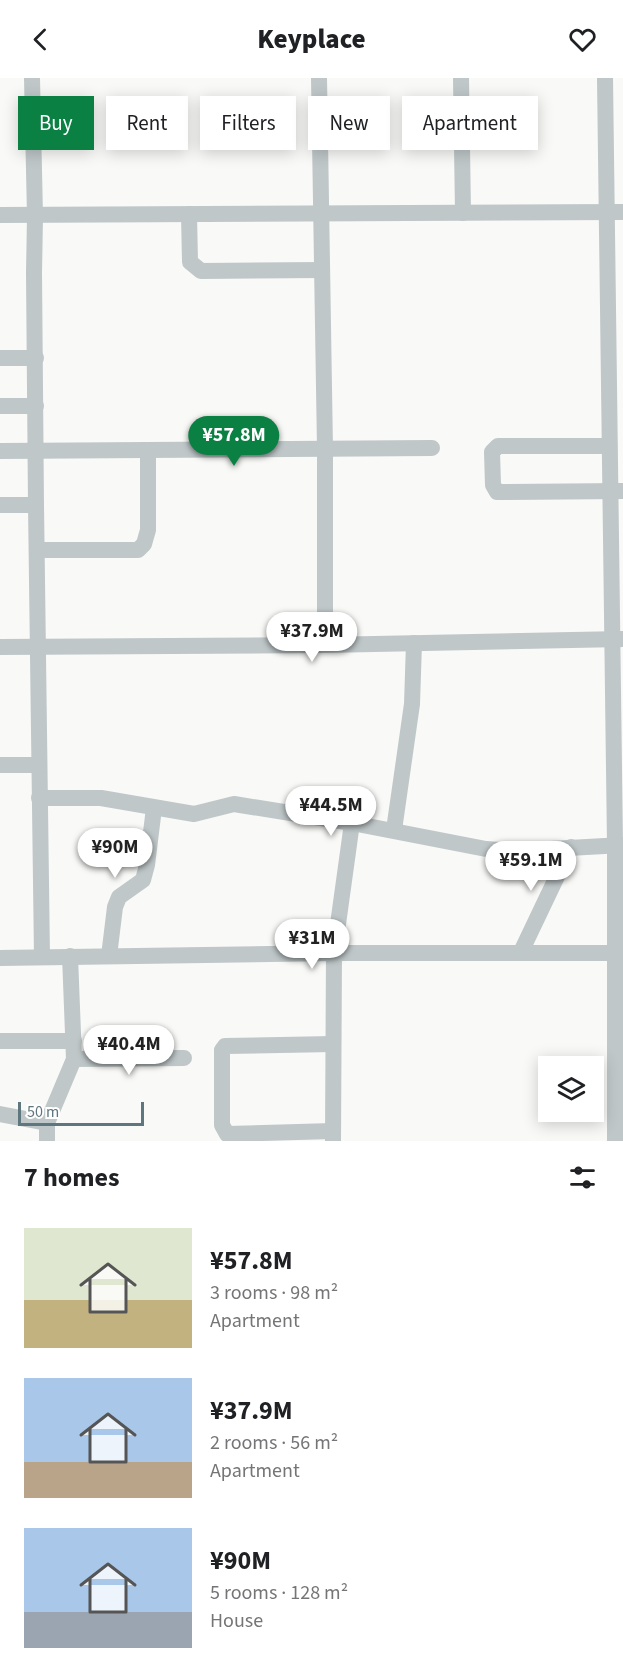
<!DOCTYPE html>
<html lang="en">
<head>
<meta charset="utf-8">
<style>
  body { margin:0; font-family:"Source Sans 3",sans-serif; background:#f6f6f6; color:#202124; height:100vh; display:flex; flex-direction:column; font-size:22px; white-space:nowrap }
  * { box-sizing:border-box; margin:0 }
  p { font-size:20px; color:#757577 }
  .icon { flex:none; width:33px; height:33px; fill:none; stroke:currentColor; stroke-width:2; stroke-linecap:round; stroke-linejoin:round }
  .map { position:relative; height:1063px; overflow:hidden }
  .panel { display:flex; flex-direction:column; background:#fff; flex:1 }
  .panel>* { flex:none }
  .top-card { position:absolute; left:18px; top:18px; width:588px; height:54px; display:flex; gap:12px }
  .tools { position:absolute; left:538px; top:978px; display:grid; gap:12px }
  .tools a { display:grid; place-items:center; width:66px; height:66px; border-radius:0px; background:#fff; box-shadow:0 3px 15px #0003; font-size:30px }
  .scale { position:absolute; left:18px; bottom:15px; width:126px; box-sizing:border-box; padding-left:6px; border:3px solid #5e767e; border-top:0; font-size:16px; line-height:21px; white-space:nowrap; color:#5e767e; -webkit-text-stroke:4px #fff; paint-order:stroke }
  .price { position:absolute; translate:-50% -51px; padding:0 14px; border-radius:21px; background:#fff; color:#222; font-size:20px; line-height:39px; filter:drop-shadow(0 2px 3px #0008) }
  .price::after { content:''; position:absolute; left:50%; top:36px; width:18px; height:14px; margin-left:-9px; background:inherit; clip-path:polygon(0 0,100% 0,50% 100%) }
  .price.current { background:#0b8043; color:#fff }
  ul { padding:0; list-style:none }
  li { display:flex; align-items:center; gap:18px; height:150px; padding:0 24px }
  li span { display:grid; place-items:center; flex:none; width:168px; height:120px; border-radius:0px; color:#555 }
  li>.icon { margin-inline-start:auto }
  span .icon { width:72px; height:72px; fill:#fffc; stroke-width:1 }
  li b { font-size:26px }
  h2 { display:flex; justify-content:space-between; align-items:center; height:72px; padding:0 24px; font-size:26px }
  .pill { padding:0 21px; border-radius:0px; background:#fff; box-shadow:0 3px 15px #0003; font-size:21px; line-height:54px }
  .pill.current { background:#0b8043; color:#fff }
  header { display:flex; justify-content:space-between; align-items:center; height:78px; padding:0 24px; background:#fff; font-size:27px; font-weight:800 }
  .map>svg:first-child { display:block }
</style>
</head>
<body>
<header><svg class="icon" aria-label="back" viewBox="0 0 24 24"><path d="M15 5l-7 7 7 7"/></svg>Keyplace<svg class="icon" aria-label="heart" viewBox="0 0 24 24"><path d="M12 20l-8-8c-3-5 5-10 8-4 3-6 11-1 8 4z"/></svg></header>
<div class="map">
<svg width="623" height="1063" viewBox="0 0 623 1063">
  <rect width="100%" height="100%" fill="#f9f9f7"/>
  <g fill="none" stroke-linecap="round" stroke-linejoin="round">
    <g stroke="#bfc7c9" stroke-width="16">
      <path d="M32,0L35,138L34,195L36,427L42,879"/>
      <path d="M319,0L325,371V567"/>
      <path d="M461,0L463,135"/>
      <path d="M605,0L615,767V1063"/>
      <path d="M189,136L190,184L201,193L322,192"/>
      <path d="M0,137L623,134"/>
      <path d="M0,280H36"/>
      <path d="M0,328H36"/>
      <path d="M609,368H498L492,374L493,407L497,414L623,413"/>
      <path d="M0,373L432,370"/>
      <path d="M0,427H36"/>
      <path d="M37,472H138L144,466L148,452V372"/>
      <path d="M0,569L325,567L623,561"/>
      <path d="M0,687H39"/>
      <path d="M39,720H101L194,736L234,726L352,745L486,771L514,773L623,767"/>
      <path d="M394,752L412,626L414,565"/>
      <path d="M521,874L571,769"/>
      <path d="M109,878L115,829L119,819L143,802L147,787L154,730"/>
      <path d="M0,880L334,875H623"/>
      <path d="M0,963H74"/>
      <path d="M333,966L225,968L222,972V1047L227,1056L333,1053"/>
      <path d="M74,981L184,980"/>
      <path d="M0,1036L47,1045"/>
      <path d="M47,1063V1045L74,981L70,878"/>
      <path d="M333,1063L334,875L352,745"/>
    </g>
  </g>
</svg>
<div class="tools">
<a><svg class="icon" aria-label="layers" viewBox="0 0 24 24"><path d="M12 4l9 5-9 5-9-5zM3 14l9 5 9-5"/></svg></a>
</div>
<div class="scale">50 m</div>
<b class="price current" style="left:234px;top:389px">¥57.8M</b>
<b class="price" style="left:312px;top:585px">¥37.9M</b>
<b class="price" style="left:331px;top:759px">¥44.5M</b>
<b class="price" style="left:115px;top:801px">¥90M</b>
<b class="price" style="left:531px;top:814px">¥59.1M</b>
<b class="price" style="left:312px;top:892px">¥31M</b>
<b class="price" style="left:129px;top:998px">¥40.4M</b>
<div class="top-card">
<a class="pill current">Buy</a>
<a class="pill">Rent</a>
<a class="pill">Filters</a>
<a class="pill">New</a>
<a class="pill">Apartment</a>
</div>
</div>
<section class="panel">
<h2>7 homes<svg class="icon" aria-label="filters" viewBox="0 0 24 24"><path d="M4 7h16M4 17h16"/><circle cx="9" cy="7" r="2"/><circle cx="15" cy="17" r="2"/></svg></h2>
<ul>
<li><span style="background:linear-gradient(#dfe7d0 60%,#c2b280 0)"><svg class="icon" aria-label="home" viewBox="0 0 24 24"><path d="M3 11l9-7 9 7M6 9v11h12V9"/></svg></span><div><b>¥57.8M</b><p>3 rooms · 98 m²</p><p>Apartment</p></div></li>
<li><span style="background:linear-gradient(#a9c7e8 70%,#b9a48a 0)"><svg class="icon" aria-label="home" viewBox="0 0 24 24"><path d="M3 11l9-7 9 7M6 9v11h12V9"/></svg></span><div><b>¥37.9M</b><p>2 rooms · 56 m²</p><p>Apartment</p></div></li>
<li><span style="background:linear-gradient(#a9c7e8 70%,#9aa5b1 0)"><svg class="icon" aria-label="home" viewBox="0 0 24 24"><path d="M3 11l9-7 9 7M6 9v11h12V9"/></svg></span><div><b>¥90M</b><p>5 rooms · 128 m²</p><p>House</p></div></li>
</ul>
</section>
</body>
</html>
